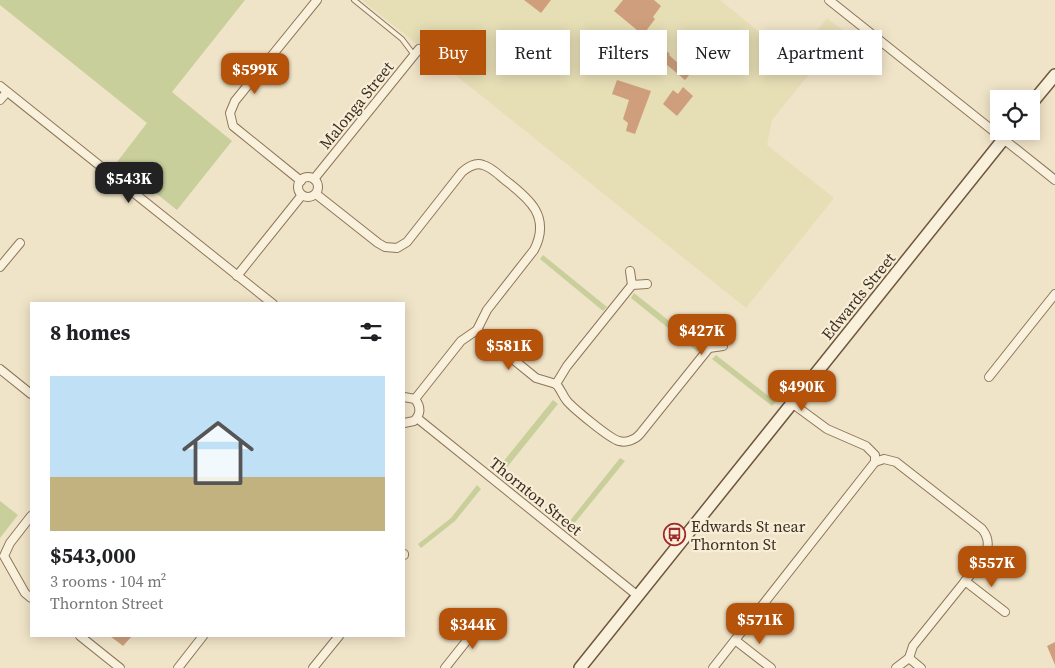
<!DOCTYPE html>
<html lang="en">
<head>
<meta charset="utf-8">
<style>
  body { margin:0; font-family:"Source Serif 4",serif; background:#f2f2f2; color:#202124; height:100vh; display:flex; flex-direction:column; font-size:19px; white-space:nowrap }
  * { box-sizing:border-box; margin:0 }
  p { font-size:16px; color:#757577 }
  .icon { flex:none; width:28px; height:28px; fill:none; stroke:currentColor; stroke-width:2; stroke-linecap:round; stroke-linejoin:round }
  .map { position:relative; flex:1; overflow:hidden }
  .sheet { position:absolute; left:30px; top:302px; width:375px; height:335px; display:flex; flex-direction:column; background:#fff; border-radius:0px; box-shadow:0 2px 12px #0003 }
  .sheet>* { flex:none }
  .guide { position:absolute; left:420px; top:30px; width:475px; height:45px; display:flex; gap:10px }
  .buttons { position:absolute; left:990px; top:90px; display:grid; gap:10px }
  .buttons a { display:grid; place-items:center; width:50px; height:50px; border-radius:0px; background:#fff; box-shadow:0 2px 12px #0003; font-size:25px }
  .price { position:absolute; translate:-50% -42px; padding:0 11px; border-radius:10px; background:#b45309; color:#fff; font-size:16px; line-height:32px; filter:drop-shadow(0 1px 2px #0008) }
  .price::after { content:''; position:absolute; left:50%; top:30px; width:15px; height:11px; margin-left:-8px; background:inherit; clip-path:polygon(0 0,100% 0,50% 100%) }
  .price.active { background:#222; color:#fff }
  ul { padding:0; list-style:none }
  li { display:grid; align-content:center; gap:10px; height:265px; padding:0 20px }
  li span { display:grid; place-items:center; height:155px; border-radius:0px; color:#555 }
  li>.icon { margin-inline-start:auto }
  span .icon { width:90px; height:90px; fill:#fffc; stroke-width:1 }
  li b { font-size:21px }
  h2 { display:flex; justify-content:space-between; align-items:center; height:60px; padding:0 20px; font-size:21px }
  .tag { padding:0 18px; border-radius:0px; background:#fff; box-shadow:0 2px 12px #0003; font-size:18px; line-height:45px }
  .tag.active { background:#b45309; color:#fff }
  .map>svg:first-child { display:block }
</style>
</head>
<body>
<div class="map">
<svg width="1055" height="668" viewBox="0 0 1055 668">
  <rect width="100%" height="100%" fill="#f0e4c8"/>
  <path fill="#e6deb5" d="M362,0H720L794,60L827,18L844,31L772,120L767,145L834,198L746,308Z"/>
  <g fill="#c9cf9b">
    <path d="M0,0H245L172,92L232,141L177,210L117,162L147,123L0,5Z"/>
    <path d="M543,255L607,307L603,311L540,259Z"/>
    <path d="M634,293L702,347L698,352L631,298Z"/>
    <path d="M716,355L776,402L772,406L712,359Z"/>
    <path d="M553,400L558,404L504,471L499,467Z"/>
    <path d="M620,458L625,461L573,525L569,522Z"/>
    <path d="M477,485L481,489L455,521L421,548L418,544L451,518Z"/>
    <path d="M0,501L18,515L0,538Z"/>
  </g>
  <g fill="#cf9f7d">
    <path d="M524,0H551L541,13Z"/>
    <path d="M623,0H654L661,6L653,17L655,19L643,35L614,11Z"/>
    <path d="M654,41L670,54L669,55L690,74L685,80L648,49Z"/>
    <path d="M617,80L651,91L635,134L626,131L628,123L623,119L629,100L612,94Z"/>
    <path d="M683,87L693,96L677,116L663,104L673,90L678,94Z"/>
    <path d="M110,636H132L123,646Z"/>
    <path d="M1055,642V665L1047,646Z"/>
  </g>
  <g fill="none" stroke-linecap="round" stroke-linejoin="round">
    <defs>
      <path id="service" d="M354,0L402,39L414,55"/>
      <g id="minor">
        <path d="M829,0L1055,180"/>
        <path d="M0,86L273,304"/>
        <path d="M0,100L7,92"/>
        <circle cx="308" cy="187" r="10"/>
        <path d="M314,179L419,49"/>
        <path d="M301,181L233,126L230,113L235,101L317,0"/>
        <path d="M316,194L378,243L385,247L397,248L407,242L462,172C468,167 475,162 483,165C491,167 499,175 505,180C530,199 551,217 534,250L487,310L477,330L461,341L415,399"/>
        <path d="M0,267L20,243"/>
        <path d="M630,271L632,285L647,284"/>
        <path d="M237,276L302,195"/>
        <path d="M477,330L536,378L556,384"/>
        <path d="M707,332L709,348L723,346"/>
        <path d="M0,369L31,394"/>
        <path d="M989,377L1055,294"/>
        <path d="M556,384C561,389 562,395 567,401C573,408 610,439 619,441C626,443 635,440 640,434L709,348"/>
        <path d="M556,384L567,366L632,285"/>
        <path d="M404,397L415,399C421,407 421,414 414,421L404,423"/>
        <path d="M793,404L827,429L866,446L875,455V462L884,459L896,462L982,529C990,539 989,548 983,559L913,646L909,658L896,668"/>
        <path d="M417,418L638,596"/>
        <path d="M31,516L10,543L4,556L25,593L31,598"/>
        <path d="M404,555V554"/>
        <path d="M965,581L1005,612"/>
        <path d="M80,636L120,668"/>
        <path d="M735,640L771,668"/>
        <path d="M909,658L921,668"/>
        <path d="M178,668L203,636"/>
        <path d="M313,668L339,636"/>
        <path d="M445,668L484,619"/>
        <path d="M713,668L875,462"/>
      </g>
      <g id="secondary">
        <path d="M1031,104L1055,75"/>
        <path d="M580,668L1010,131"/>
      </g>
    </defs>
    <use href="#service" stroke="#8d765c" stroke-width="6"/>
    <use href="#minor" stroke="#8d765c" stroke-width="10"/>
    <use href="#secondary" stroke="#6f573f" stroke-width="14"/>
    <use href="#service" stroke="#faf1dc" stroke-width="4"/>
    <use href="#minor" stroke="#faf1dc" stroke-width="8"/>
    <use href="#secondary" stroke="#faf1dc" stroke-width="11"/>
  </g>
  <defs>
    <symbol id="bus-ring" viewBox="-11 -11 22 22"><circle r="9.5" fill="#f7eed8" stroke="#9e2a2b" stroke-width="1.5"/><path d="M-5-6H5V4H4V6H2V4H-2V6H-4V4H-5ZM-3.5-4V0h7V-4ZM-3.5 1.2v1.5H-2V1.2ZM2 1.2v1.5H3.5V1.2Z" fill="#9e2a2b"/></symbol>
  </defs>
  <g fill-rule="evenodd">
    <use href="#bus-ring" x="662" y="522" width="25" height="25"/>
  </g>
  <g text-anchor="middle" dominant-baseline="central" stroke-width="4.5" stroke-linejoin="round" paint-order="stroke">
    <g font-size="16" fill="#3d2e20" stroke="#f7eed8">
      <text transform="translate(356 105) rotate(-51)">Malonga Street</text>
      <text transform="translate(858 296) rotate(-51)">Edwards Street</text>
      <text transform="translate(536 496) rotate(39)">Thornton Street</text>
    </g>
    <g font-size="16" fill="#3d2e20" stroke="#f7eed8" text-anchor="start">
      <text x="691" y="526">Edwards St near<tspan x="691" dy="18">Thornton St</tspan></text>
    </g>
  </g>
</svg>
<div class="buttons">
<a><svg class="icon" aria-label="locate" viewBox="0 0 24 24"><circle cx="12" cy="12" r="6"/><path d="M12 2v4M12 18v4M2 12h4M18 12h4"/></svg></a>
</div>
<b class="price" style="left:255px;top:95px">$599K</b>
<b class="price active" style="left:129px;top:204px">$543K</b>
<b class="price" style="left:702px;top:356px">$427K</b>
<b class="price" style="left:509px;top:371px">$581K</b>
<b class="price" style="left:802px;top:412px">$490K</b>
<b class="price" style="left:992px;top:588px">$557K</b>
<b class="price" style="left:760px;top:645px">$571K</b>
<b class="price" style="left:473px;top:650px">$344K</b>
<div class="guide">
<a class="tag active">Buy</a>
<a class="tag">Rent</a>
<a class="tag">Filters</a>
<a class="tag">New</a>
<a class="tag">Apartment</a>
</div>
<section class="sheet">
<h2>8 homes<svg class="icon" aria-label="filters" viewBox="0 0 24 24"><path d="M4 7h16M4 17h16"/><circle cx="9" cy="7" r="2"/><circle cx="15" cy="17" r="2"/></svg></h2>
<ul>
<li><span style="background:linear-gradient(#bfe0f5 65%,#c2b280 0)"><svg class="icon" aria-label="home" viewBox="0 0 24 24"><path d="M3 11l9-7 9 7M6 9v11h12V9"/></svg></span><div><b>$543,000</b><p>3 rooms · 104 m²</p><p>Thornton Street</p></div></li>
</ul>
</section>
</div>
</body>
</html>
